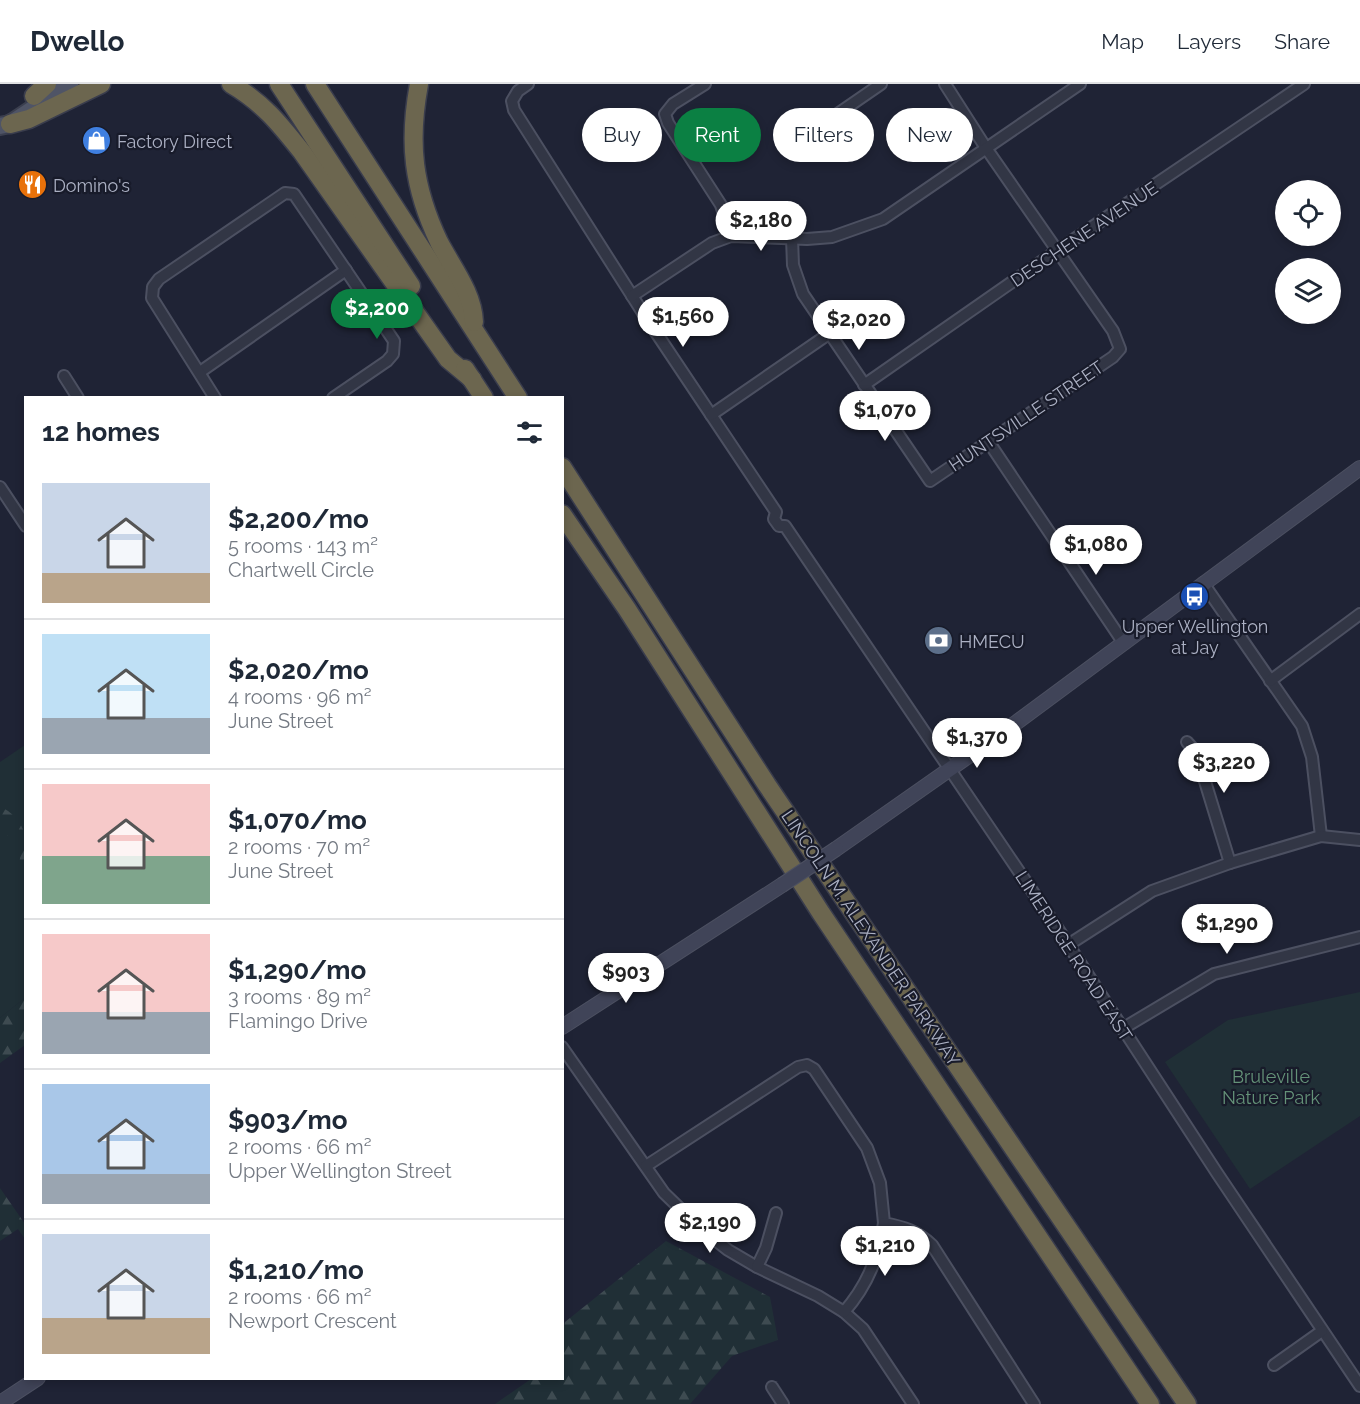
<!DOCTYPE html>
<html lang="en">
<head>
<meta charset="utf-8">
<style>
  body { margin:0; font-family:Raleway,sans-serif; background:#f2f2f3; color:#1f2937; height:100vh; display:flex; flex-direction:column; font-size:22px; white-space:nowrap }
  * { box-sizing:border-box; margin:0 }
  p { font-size:20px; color:#747a83 }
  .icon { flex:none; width:33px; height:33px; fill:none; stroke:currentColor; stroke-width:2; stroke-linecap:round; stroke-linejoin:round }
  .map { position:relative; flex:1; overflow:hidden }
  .sheet { position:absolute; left:24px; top:312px; width:540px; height:984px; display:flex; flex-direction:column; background:#fff; border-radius:0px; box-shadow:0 3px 9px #0003 }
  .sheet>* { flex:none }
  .banner { position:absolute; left:582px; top:24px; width:570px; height:54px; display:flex; gap:12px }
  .buttons { position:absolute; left:1275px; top:96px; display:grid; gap:12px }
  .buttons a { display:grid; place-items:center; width:66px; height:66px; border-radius:50%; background:#fff; box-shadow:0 3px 9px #0003; font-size:30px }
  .price { position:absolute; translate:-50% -51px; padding:0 14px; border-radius:21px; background:#fff; color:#222; font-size:20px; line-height:39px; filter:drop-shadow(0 2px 3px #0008) }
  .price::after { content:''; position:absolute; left:50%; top:36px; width:18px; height:14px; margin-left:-9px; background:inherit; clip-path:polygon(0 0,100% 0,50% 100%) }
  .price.active { background:#0b8043; color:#fff }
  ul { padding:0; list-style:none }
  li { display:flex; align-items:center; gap:18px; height:150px; padding:0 18px }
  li+li { border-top:2px solid #e0e1e3 }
  li span { display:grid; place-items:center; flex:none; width:168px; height:120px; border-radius:0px; color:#555 }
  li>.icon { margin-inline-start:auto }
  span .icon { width:72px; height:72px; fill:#fffc; stroke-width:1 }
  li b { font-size:26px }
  h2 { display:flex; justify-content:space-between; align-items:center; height:72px; padding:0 18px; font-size:26px }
  .tag { padding:0 21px; border-radius:27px; background:#fff; box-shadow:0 3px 9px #0003; font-size:21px; line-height:54px }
  .tag.active { background:#0b8043; color:#fff }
  header { display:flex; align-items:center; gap:36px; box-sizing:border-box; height:84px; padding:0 30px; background:#fff; border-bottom:2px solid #e0e1e3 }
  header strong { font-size:28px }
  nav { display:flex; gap:33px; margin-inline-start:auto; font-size:21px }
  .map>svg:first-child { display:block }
</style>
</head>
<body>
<header>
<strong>Dwello</strong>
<nav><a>Map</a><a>Layers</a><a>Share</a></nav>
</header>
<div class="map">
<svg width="1360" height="1320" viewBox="0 0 1360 1320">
  <defs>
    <pattern id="forest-firs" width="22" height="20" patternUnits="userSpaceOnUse" patternTransform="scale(1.5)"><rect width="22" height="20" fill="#202f36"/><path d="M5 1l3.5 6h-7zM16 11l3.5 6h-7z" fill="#3e4b51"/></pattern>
  </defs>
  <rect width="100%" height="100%" fill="#1f2335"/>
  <g fill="#202f36">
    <path d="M25,661V914L0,934V678Z"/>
    <path d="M1360,908V1032L1250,1105L1165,978L1228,936Z"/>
  </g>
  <g fill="url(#forest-firs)">
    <path d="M3,724C32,740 26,765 25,793L18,785L21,769L9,752L0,751V726Z"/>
    <path d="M25,914V961L0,979V934Z"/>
    <path d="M0,1104L25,1140V1155L18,1145L0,1157Z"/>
    <path d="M666,1157L770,1213L778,1256L732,1272L690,1320H495L531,1295L562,1294L563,1247L565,1238Z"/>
  </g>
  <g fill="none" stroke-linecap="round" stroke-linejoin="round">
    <defs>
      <g id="minor">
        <path d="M528,0L518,7L512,17L514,26L643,229L776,428L774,435L779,442H785L1060,848L1217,1089L1360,1302"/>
        <path d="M705,0L673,20L665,30L668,39L721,121L731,152"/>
        <path d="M807,51L881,0"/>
        <path d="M792,154L793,181L803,210L930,397L1113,273L1120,265L1113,247L986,64L945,0"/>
        <path d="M632,212L712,159L731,152L807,155L832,153L883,135L1080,0"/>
        <path d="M200,288L346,186"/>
        <path d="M64,292L78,314"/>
        <path d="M864,301L1058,166L1304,0"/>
        <path d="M215,314L152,214L153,203L159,195L285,109L294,110L394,257L393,270L387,277L333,314"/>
        <path d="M711,331L830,249"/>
        <path d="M988,357L1123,558"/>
        <path d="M0,403L26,442"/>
        <path d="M1203,499L1302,642L1312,673L1321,752"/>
        <path d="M1270,597L1360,530"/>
        <path d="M1187,658L1196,668L1230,779"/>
        <path d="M1068,861L1152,807L1230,779L1321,752L1360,756"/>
        <path d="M1122,945L1214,890L1360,853"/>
        <path d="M562,963L664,1109L699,1143L728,1166L757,1183L818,1212L844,1228L863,1245L913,1320"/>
        <path d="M646,1082L798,983L807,981L814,985L867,1064L880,1099L884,1139C904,1143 917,1147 932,1161L1034,1320"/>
        <path d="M757,1183L766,1164L776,1129"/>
        <path d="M844,1228C867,1202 879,1174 884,1139"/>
        <path d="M1274,1281L1322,1247"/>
        <path d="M772,1303L783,1320"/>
      </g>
      <g id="secondary">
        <path d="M836,765L1017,638L1360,384"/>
        <path d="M562,943L782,801"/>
        <path d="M0,1319L38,1294"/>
      </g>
      <path id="primary" d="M0,42L10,40L70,0"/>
      <g id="motorway">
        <path d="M231,0C263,19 279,39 302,68L448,275L472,295"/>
        <path d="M279,0L411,202"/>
        <path d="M315,0L518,314"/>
        <path d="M419,0C408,59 413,103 439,158C452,183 473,209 474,238"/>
        <path d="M34,12L47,0"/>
        <path d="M10,40L29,35L101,0"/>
        <path d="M465,285L484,314"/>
        <path d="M562,383L767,701L1187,1320"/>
        <path d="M562,430L627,525L821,829L1150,1320"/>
      </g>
    </defs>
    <use href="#minor" stroke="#4c5061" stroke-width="14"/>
    <use href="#secondary" stroke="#4c5061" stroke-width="16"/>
    <use href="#primary" stroke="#3b3f4f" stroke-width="20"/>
    <use href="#motorway" stroke="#3a3d4d" stroke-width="21"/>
    <use href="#minor" stroke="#323645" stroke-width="10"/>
    <use href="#secondary" stroke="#404458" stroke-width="14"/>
    <use href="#primary" stroke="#4f5466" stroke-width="16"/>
    <use href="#motorway" stroke="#6c664f" stroke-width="18"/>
    <defs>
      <path id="secondary-bridge" d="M782,801L836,765"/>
    </defs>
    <use href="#secondary-bridge" stroke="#4c5061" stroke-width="16" stroke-linecap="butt"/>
    <use href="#secondary-bridge" stroke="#404458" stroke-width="14"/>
  </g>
  <defs>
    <symbol id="shop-disc" viewBox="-11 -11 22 22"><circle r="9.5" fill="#3f7fe0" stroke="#181b2a"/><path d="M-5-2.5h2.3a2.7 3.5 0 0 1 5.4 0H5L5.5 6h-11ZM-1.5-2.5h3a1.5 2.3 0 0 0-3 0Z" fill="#fff"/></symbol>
    <symbol id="restaurant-disc" viewBox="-11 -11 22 22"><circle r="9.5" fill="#e8710a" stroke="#181b2a"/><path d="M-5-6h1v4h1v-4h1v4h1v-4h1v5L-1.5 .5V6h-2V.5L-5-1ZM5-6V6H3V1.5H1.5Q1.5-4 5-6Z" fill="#fff"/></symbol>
    <symbol id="bus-disc" viewBox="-11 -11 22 22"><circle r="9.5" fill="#1a4fb4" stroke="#181b2a"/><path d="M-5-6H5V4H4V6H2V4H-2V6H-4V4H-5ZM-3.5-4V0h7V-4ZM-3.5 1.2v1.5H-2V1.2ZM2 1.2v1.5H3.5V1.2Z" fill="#fff"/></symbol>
    <symbol id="bank-disc" viewBox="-11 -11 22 22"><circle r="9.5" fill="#5c6f8a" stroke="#181b2a"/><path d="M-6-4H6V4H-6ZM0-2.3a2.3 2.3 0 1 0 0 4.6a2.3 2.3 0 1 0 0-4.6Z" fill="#fff"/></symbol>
  </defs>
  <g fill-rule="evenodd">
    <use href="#shop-disc" x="80" y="40" width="33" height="33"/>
    <use href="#restaurant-disc" x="16" y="84" width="33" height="33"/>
    <use href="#bus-disc" x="1178" y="496" width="33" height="33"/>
    <use href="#bank-disc" x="922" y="540" width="33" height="33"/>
  </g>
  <g text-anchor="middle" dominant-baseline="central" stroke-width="4.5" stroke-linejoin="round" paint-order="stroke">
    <g font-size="18" fill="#abb0c3" stroke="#181b2a" text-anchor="start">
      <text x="117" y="57">Factory Direct</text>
      <text x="53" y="101">Domino's</text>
      <text x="1195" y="542" text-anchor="middle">Upper Wellington<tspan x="1195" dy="21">at Jay</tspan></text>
      <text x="959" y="557">HMECU</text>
    </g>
    <g font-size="18" fill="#abb0c3" stroke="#181b2a">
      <text transform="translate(1084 150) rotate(-34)">DESCHENE AVENUE</text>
      <text transform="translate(1026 332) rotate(-34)">HUNTSVILLE STREET</text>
      <text transform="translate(871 854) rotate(56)">LINCOLN M. ALEXANDER PARKWAY</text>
      <text transform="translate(1074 872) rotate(57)">LIMERIDGE ROAD EAST</text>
    </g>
    <g font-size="18" fill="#649278" stroke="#181b2a">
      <text x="1271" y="992">Bruleville<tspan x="1271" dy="21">Nature Park</tspan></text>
    </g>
  </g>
</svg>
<div class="buttons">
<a><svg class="icon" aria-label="locate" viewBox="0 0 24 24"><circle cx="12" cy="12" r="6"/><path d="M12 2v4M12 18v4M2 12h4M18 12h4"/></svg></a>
<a><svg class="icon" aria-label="layers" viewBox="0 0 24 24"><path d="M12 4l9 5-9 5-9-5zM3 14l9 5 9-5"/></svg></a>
</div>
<b class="price" style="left:761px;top:168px">$2,180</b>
<b class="price active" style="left:377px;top:256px">$2,200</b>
<b class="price" style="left:683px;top:264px">$1,560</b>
<b class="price" style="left:859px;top:267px">$2,020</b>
<b class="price" style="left:885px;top:358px">$1,070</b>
<b class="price" style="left:1096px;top:492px">$1,080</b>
<b class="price" style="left:977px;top:685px">$1,370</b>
<b class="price" style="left:1224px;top:710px">$3,220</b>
<b class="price" style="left:1227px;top:871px">$1,290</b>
<b class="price" style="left:626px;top:920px">$903</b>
<b class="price" style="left:710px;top:1170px">$2,190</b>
<b class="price" style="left:885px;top:1193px">$1,210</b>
<div class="banner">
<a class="tag">Buy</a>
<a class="tag active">Rent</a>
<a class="tag">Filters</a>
<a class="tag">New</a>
</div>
<section class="sheet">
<h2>12 homes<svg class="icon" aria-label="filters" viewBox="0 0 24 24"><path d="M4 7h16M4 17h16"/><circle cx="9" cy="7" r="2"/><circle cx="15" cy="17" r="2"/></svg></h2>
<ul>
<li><span style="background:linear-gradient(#c9d6e8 75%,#b9a48a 0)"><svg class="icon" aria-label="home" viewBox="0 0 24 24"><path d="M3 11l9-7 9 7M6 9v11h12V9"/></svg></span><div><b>$2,200/mo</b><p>5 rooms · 143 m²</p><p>Chartwell Circle</p></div></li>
<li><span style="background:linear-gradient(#bfe0f5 70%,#9aa5b1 0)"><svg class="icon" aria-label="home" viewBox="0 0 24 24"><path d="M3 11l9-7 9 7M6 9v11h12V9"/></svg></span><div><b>$2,020/mo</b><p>4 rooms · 96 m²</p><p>June Street</p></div></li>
<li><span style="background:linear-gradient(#f6c9c9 60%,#7fa58c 0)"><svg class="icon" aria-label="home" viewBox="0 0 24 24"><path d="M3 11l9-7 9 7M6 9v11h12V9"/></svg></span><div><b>$1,070/mo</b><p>2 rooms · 70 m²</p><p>June Street</p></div></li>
<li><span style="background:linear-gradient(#f6c9c9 65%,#9aa5b1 0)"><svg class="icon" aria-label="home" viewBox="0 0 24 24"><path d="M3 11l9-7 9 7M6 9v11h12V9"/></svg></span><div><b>$1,290/mo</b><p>3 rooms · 89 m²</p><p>Flamingo Drive</p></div></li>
<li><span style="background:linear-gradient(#a9c7e8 75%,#9aa5b1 0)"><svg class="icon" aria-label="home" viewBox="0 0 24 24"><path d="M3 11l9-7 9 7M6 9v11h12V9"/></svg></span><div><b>$903/mo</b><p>2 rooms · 66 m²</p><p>Upper Wellington Street</p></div></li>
<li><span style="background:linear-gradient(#c9d6e8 70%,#b9a48a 0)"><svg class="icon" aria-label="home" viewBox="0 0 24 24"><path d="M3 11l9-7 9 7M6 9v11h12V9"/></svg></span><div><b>$1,210/mo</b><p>2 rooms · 66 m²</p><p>Newport Crescent</p></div></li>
</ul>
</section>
</div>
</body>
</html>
